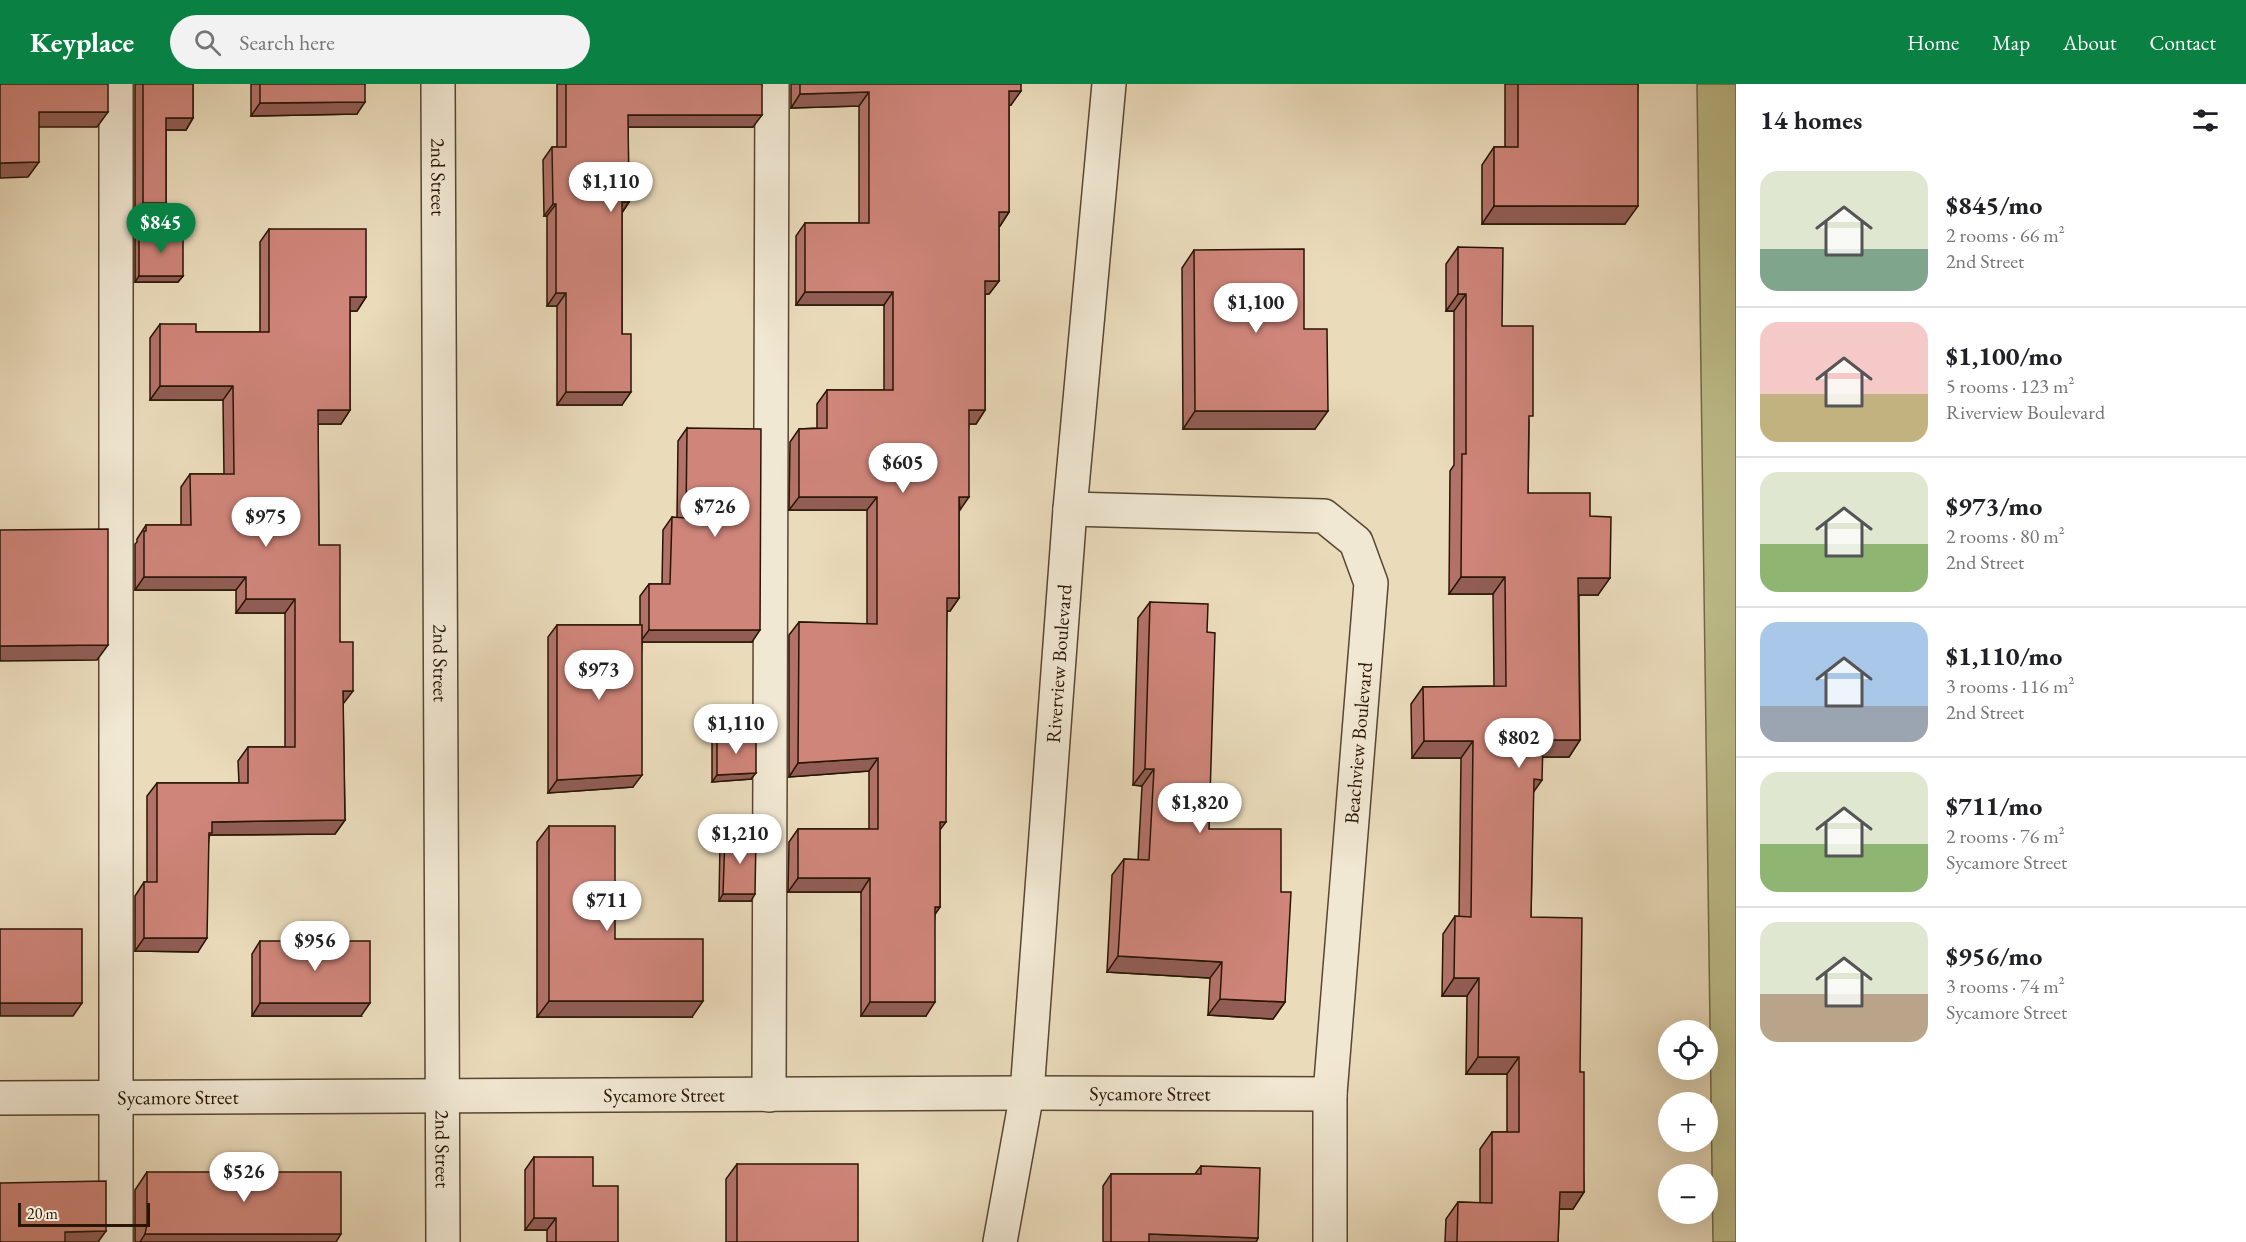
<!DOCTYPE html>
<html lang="en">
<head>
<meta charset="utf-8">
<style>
  body { margin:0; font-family:"EB Garamond",serif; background:#f2f2f2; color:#202124; height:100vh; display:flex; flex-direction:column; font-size:22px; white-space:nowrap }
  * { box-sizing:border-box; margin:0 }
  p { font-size:20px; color:#757577 }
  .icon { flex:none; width:33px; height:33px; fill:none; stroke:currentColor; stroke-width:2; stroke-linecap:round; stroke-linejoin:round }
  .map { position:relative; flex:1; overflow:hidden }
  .panel { display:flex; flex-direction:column; background:#fff; width:510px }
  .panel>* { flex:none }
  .tools { position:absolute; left:1658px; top:936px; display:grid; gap:12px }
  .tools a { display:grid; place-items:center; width:60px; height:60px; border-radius:50%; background:#fff; box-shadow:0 6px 24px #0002; font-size:30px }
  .scale { position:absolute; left:18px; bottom:15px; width:132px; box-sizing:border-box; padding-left:6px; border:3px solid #281503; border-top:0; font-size:16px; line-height:21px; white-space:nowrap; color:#281503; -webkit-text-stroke:4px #f1e8d3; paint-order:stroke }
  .price { position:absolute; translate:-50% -51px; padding:0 14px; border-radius:21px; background:#fff; color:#222; font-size:20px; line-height:39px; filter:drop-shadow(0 2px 3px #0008) }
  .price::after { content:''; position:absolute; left:50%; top:36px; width:18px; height:14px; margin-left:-9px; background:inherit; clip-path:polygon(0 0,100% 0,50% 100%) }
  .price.selected { background:#0b8043; color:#fff }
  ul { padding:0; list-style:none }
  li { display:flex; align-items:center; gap:18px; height:150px; padding:0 24px }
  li+li { border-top:2px solid #e0e0e0 }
  li span { display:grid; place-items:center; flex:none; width:168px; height:120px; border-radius:18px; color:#555 }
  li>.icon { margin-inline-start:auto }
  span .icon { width:72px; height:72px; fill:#fffc; stroke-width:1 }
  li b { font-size:26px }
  h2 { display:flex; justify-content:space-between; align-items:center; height:72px; padding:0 24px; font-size:26px }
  header { display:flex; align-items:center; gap:36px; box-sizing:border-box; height:84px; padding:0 30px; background:#0b8043; color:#fff }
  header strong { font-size:28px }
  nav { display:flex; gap:33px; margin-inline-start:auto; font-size:21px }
  .search { width:420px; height:54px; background:#f2f2f2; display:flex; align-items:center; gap:15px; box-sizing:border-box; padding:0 21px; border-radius:33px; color:#757577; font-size:22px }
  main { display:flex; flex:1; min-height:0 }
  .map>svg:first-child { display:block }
</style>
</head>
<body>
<header>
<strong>Keyplace</strong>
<div class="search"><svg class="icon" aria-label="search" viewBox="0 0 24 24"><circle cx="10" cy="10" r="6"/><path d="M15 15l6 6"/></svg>Search here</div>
<nav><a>Home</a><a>Map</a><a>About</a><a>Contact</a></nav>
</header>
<main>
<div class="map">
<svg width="1736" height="1158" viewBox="0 0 1736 1158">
  <rect width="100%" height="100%" fill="#eadbbb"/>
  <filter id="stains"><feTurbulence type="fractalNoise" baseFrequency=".00333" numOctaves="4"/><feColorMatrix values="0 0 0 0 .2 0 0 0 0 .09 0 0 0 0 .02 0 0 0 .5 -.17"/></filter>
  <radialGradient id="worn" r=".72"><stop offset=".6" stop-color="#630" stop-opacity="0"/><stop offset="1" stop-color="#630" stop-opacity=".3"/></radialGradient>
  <path fill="#bebe8b" stroke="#736a47" stroke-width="1.5" d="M1697,0H1736V1158H1713Z"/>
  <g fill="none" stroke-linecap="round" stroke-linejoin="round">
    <defs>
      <g id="minor">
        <path d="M116,0V1158"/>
        <path id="s1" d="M438,0L443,1158"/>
        <path d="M1070,425L1324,432L1356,458L1371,499L1330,1010V1158"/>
        <path d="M769,1011L772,0"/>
        <path id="s2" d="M0,1014L1027,1009L1330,1010"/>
        <path id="s3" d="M1000,1158L1027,1009L1070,425L1109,0"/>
      </g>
    </defs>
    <use href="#minor" stroke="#584631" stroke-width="36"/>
    <use href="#minor" stroke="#f1e8d3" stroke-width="33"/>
  </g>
  <g fill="#b27269" stroke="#281503" stroke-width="1.5">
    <path d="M135,0H193V34L186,46H166V119L158,130H135Z"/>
    <path d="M251,0H365L357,30L251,32Z"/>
    <path d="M557,0H762L753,43H628L629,118L622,129V321H557V222H547V132H544L543,76L552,63H557Z"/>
    <path d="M791,0H1021L1011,21H1009V128L1000,142H999V197L989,210H985V326L976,340H969L959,426V514L950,527H947L940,745V823L935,830L926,932H861V808H788L789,758L798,745H869V687L789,693V551L799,538L867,540V426H789L790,358L799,345L817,344V320L827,306H884V221H796V152L805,139H859V22L791,24Z"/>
    <path d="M1505,0H1638L1625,140H1482V81L1494,63H1505Z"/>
    <path d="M269,145L366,213L357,227H350V326L341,340H318L319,461L340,558L343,620L345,736L335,750L210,751L209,753L198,868L135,867V812L144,798H147V712L157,699H239L238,677L248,663H285V529H236V506H135V460L137,458V455L146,441H181V403L190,390H224L223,316H150V254L160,240L196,248H260V158Z"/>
    <path d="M139,148L183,192L178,198H135V155Z"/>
    <path d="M1458,163L1502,242L1529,337L1528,409L1590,432L1598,511H1579L1580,656L1569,673H1542L1533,709L1531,833L1580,988L1584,1108L1573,1125H1559L1558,1158H1445L1446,1135L1458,1118L1480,1119V1065L1492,1048H1507V990H1466L1467,912H1442L1443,850L1455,832L1459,833L1461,674H1412L1411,620L1423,603L1494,602L1493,510H1449L1450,387L1454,381V227H1446V180Z"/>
    <path d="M1194,166L1304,245L1315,345H1183L1182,184Z"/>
    <path d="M687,344L752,558H642L633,703L548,709V553L557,541H640V512L649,500H662L663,446L672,433L677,434L678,357Z"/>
    <path d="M1150,518L1207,548L1209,745L1281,808L1285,918L1273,935L1208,931L1210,894L1107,888L1112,791L1124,775L1138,776L1142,702L1133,701L1138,534Z"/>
    <path d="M717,652L751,695L712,698V658Z"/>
    <path d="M549,742L615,855L692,933H537V758Z"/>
    <path d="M725,752L751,817H719L720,758Z"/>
    <path d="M260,857L361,932H252V870Z"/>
    <path d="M534,1073L593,1102L618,1158H547V1146H525V1086Z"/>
    <path d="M737,1080L858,1158H726V1095Z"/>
    <path d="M1201,1082L1258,1154L1256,1158H1103V1102L1111,1090H1195Z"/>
    <path d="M147,1088L336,1158H135V1106Z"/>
  </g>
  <g fill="#915d55" stroke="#281503" stroke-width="1.5">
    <path d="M1009,7H1021L1011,21H1000Z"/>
    <path d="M869,8L859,22L791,24L800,10Z"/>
    <path d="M365,18L357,30L251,32L260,19Z"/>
    <path d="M39,28H108L97,43H28Z"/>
    <path d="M628,31H762L753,43H619Z"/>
    <path d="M166,34H193L186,46H158Z"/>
    <path d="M39,78L28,93L0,94V79Z"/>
    <path d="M622,118H629L620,131Z"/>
    <path d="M143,119H166L158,130H135Z"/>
    <path d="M553,120H556L547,132H544Z"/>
    <path d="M1494,122H1638L1625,140H1482Z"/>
    <path d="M999,128H1009L1000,142H989Z"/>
    <path d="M139,192H183L178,198H135Z"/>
    <path d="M985,197H999L989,210H976Z"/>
    <path d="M805,208H893L884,221H796Z"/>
    <path d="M556,209H566L557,222H547Z"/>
    <path d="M1458,210H1466L1454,227H1446Z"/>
    <path d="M350,213H366L357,227H341Z"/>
    <path d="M160,302H233L223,316H150Z"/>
    <path d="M566,308H631L622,321H557Z"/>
    <path d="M318,326H350L341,340H309Z"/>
    <path d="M969,326H985L976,340H960Z"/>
    <path d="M1195,327H1328L1315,345H1183Z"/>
    <path d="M799,413H877L867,426H789Z"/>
    <path d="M959,413H969L960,426Z"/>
    <path d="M144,493H246L236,506H135Z"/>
    <path d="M1461,493H1505L1493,510H1449Z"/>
    <path d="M1578,494H1610L1598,511H1567Z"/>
    <path d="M947,514H959L950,527H938Z"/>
    <path d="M246,515H295L285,529H236Z"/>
    <path d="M649,546H760L752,558H640Z"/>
    <path d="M108,561L97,576L0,577V562Z"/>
    <path d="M343,607H353L343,620Z"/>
    <path d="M1543,656H1580L1569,673H1531Z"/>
    <path d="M1424,657H1473L1461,674H1412Z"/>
    <path d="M878,674L869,687L789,693L798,679Z"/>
    <path d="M1145,685H1154L1142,702L1133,701Z"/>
    <path d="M756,689L751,695L712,698L717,691Z"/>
    <path d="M642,691L633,703L548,709L557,696Z"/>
    <path d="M1534,695L1542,696L1530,713Z"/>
    <path d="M345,736L335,750L210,751L203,762L212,738Z"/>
    <path d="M940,738H946L936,751Z"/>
    <path d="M798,794H870L861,808H788Z"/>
    <path d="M723,810H755L751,817H719Z"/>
    <path d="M935,823H940L931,836Z"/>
    <path d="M144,854H207L198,868L135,867Z"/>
    <path d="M1118,872L1222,878L1210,894L1107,888Z"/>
    <path d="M1454,894H1479L1467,912H1442Z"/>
    <path d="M1220,915L1285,918L1273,935L1208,931Z"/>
    <path d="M549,917H703L692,933H537Z"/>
    <path d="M870,918H935L926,932H861Z"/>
    <path d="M0,919H82L73,932H0Z"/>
    <path d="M260,919H370L361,932H252Z"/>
    <path d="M1478,973H1519L1507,990H1466Z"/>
    <path d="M1560,1108H1584L1573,1125H1548Z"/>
    <path d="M534,1134H556L547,1146H525Z"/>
    <path d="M106,1147L98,1158H58L65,1148Z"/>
    <path d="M145,1150H341L336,1158H140Z"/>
    <path d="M1149,1150L1258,1154L1256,1158H1144Z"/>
  </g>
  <g fill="#cf857a" stroke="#281503" stroke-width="1.5">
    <path d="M0,0H108V28H39V78L0,79Z"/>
    <path d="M143,0H193V34H166V119H143Z"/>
    <path d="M260,0H365V18L260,19Z"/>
    <path d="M566,0H762V31H628L629,118H622V250H631V308H566V209H556V120H553L552,63H566Z"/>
    <path d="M800,0H1021V7H1009V128H999V197H985V326H969V413H959V514H947L946,738H940V823H935V918H870V794H798V745H878V674L798,679L799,538L877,540V413H799V345L827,344V306H893V208H805V139H869V8L800,10Z"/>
    <path d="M1518,0H1638V122H1494V63H1518Z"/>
    <path d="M269,145H366V213H350V326H318L319,461H340V558H353V607H343L345,736L212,738V749H209L207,854H144V798H157V699H248V663H295V515H246V493H144V447H146V441H191L190,390H234L233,302H160V240H196V248H269Z"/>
    <rect x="139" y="148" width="44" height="44"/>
    <path d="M1458,163L1503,164L1502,242H1533V332H1529L1528,409H1590V432L1611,433L1610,494H1578L1580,656H1543L1542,696L1534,695L1531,833L1582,834L1580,988H1584V1108H1560L1558,1158H1457L1458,1118L1492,1119V1048H1519V973H1478L1479,894H1454L1455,832L1471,833L1473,657H1424L1423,603L1506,602L1505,493H1461L1462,370H1466V210H1458Z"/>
    <path d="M1304,165V245H1327L1328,327H1195L1194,166Z"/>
    <path d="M687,344L761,345L760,546H649V500H670L672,433L686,434Z"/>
    <path d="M108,445V561L0,562V446Z"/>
    <path d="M1150,518L1208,520L1207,548L1215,549L1209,745H1281V808H1291L1285,918L1220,915L1222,878L1118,872L1124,775L1149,776L1154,685H1145Z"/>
    <path d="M557,541H642V691L557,696Z"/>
    <path d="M717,652H756V689L717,691Z"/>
    <path d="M549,742H615V855H703V917H549Z"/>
    <path d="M725,752H756L755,810H723Z"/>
    <rect x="0" y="845" width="82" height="74"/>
    <rect x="260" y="857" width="110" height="62"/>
    <path d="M534,1073H593V1102H618V1158H556V1134H534Z"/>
    <rect x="737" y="1080" width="121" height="78"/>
    <path d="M1201,1082L1260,1084L1258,1154L1149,1150V1158H1111V1090H1201Z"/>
    <path d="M147,1088H341V1150H145L147,1140Z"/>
    <path d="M106,1097V1147L65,1148V1158H0V1099Z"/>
  </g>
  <g text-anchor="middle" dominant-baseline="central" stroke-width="5" stroke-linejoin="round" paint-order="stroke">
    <g font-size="20" fill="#281503" stroke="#f1e8d3">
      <text stroke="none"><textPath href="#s1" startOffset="93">2nd Street</textPath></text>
      <text stroke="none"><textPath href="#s1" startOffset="579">2nd Street</textPath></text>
      <text stroke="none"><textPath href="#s3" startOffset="582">Riverview Boulevard</textPath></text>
      <text transform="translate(1358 659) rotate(-85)">Beachview Boulevard</text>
      <text stroke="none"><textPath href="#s2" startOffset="1150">Sycamore Street</textPath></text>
      <text stroke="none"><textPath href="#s2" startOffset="664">Sycamore Street</textPath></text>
      <text stroke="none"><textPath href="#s2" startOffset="178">Sycamore Street</textPath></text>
      <text stroke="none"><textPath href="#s1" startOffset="1065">2nd Street</textPath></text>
    </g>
  </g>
  <rect width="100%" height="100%" filter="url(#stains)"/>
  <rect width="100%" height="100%" fill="url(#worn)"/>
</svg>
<div class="tools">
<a><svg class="icon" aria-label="locate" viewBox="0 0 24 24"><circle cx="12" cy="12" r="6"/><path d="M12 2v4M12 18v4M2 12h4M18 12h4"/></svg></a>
<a>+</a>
<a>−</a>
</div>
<div class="scale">20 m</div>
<b class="price" style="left:611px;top:129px">$1,110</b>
<b class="price selected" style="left:161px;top:170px">$845</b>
<b class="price" style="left:1256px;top:250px">$1,100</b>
<b class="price" style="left:903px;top:410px">$605</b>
<b class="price" style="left:715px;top:454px">$726</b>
<b class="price" style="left:266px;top:464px">$975</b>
<b class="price" style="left:599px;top:617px">$973</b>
<b class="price" style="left:736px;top:671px">$1,110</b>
<b class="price" style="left:1519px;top:685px">$802</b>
<b class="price" style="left:1200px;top:750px">$1,820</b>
<b class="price" style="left:740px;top:781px">$1,210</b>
<b class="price" style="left:607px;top:848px">$711</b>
<b class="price" style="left:315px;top:888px">$956</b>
<b class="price" style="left:244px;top:1119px">$526</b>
</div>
<section class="panel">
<h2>14 homes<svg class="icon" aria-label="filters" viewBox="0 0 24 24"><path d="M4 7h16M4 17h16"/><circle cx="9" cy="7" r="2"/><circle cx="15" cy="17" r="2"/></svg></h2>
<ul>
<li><span style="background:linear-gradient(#dfe7d0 65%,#7fa58c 0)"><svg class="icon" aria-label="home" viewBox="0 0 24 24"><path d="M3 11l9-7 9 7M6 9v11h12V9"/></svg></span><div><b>$845/mo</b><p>2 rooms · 66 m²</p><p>2nd Street</p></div></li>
<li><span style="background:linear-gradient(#f6c9c9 60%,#c2b280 0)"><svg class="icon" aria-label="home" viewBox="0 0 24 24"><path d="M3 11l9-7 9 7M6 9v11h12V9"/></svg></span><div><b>$1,100/mo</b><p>5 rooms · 123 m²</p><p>Riverview Boulevard</p></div></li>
<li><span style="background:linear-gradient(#dfe7d0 60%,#8fb573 0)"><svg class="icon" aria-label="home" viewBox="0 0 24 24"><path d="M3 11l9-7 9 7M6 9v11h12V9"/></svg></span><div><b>$973/mo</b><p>2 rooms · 80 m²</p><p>2nd Street</p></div></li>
<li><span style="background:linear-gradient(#a9c7e8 70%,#9aa5b1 0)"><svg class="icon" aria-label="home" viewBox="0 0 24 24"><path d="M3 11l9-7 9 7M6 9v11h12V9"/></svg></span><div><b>$1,110/mo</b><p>3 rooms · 116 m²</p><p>2nd Street</p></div></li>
<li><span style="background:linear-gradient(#dfe7d0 60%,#8fb573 0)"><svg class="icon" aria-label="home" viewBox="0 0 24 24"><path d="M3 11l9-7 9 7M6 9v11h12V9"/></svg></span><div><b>$711/mo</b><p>2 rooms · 76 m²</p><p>Sycamore Street</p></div></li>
<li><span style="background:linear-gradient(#dfe7d0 60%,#b9a48a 0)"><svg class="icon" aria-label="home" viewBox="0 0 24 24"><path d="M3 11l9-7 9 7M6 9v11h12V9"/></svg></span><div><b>$956/mo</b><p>3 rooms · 74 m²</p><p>Sycamore Street</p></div></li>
</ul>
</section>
</main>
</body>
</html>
